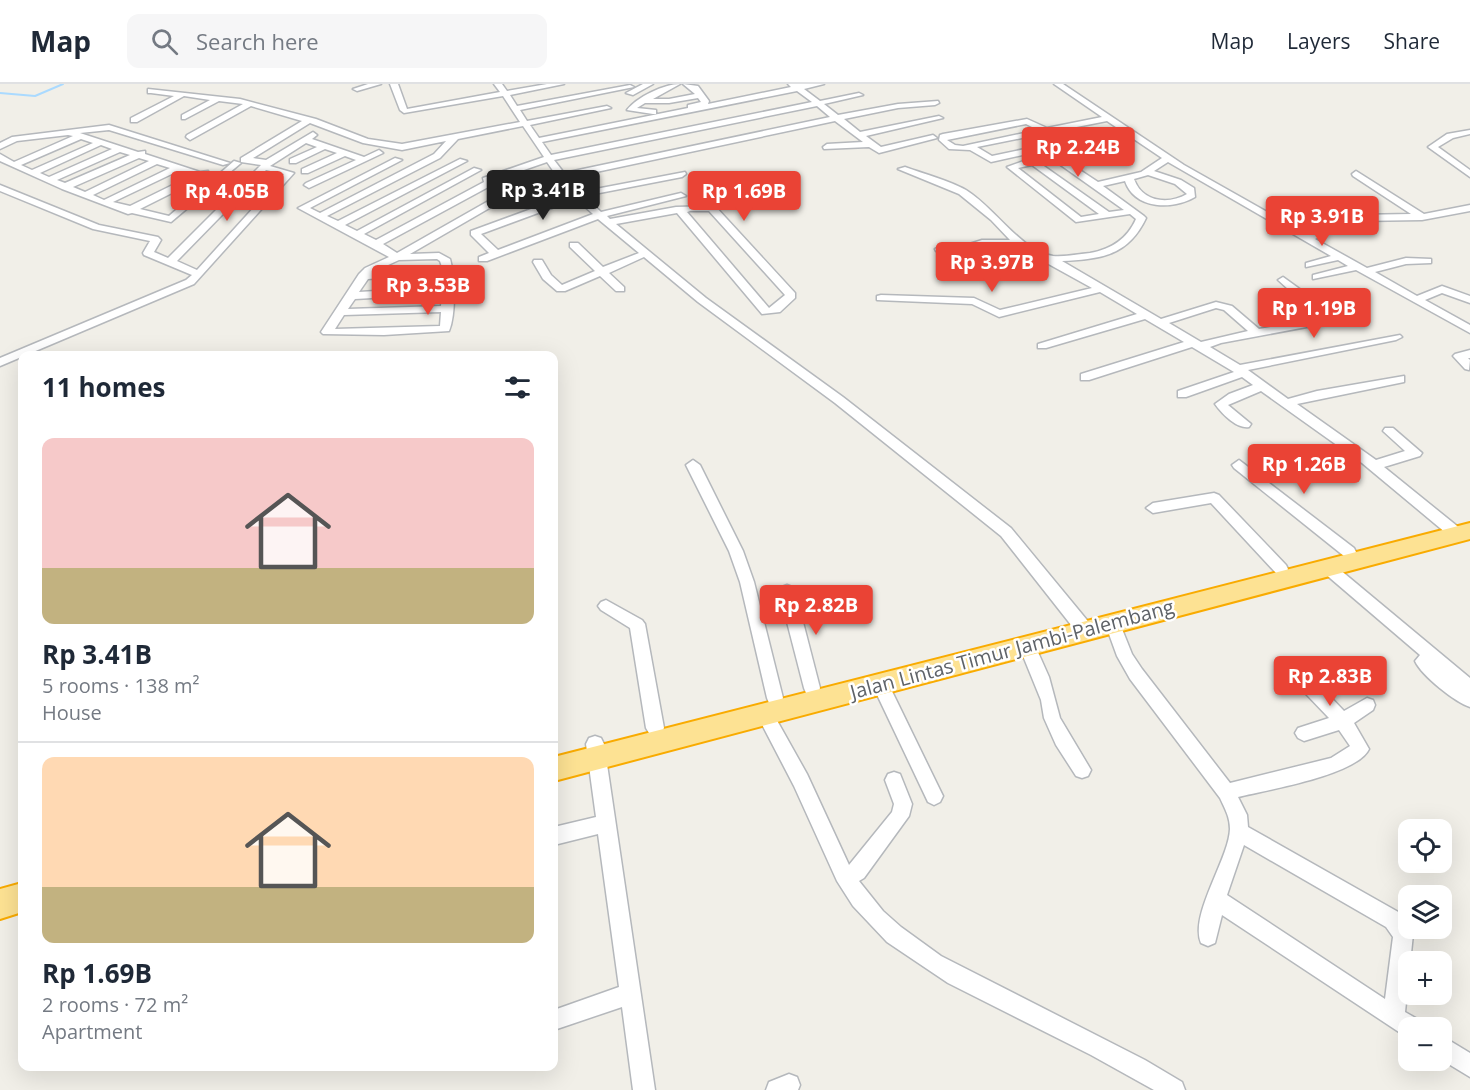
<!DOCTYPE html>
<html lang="en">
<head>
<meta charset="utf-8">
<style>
  body { margin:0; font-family:"Open Sans",sans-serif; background:#f6f6f7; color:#1f2937; height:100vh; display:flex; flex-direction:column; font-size:22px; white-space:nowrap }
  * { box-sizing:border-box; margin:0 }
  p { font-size:20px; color:#747a83 }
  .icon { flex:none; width:33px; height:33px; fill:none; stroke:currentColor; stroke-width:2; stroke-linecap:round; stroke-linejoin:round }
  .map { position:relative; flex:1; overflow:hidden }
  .panel { position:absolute; left:18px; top:267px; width:540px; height:720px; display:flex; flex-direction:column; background:#fff; border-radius:12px; box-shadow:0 6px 24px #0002 }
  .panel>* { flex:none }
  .tools { position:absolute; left:1398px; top:735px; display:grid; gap:12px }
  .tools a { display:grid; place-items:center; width:54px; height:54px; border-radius:12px; background:#fff; box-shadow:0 6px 24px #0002; font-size:30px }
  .price { position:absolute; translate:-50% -51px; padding:0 14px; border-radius:6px; background:#ea4335; color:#fff; font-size:20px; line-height:39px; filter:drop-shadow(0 2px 3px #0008) }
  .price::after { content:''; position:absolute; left:50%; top:36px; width:18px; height:14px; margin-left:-9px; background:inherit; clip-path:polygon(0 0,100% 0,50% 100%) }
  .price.active { background:#222; color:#fff }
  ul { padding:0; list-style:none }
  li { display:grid; align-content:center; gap:12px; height:318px; padding:0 24px }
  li+li { border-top:2px solid #e0e1e3 }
  li span { display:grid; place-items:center; height:186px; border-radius:12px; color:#555 }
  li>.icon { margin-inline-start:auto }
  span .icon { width:108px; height:108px; fill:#fffc; stroke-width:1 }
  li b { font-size:26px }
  h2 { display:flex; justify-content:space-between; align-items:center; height:72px; padding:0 24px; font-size:26px }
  header { display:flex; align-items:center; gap:36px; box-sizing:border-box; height:84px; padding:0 30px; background:#fff; border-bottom:2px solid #e0e1e3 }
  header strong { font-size:28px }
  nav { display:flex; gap:33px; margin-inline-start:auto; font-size:21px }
  .search { width:420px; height:54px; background:#f6f6f7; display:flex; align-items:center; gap:15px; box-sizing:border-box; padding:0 21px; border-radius:12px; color:#747a83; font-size:22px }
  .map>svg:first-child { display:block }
</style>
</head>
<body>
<header>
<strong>Map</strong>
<div class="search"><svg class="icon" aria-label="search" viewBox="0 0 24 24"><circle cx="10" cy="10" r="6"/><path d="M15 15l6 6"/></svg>Search here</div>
<nav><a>Map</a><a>Layers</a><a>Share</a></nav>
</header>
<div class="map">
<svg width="1470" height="1006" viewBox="0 0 1470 1006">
  <rect width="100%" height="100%" fill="#f1efe8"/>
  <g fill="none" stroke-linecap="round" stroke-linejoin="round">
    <path stroke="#aadaff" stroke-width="2" d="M0,9L35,12L63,0"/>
    <defs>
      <g id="minor">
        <path d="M368,0H381L357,7L353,5Z"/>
        <path d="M390,0H398L407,25L500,8L494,0H502L507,7L547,0H564L510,11L517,22L630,1L634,3L520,26L527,37L607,22L611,24L530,41L539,54L688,24V21L701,18L698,14L669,19H645L637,24L656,26V30H653L627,26C637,13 664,0 680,0L653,15H669L695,10L683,0L698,2L709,17L708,20L791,3L788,0H824L804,5L820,17L859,9L863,11L824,20L838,31L898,20L938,17L939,19L935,21L898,24L844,35L860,48L939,32L943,34L866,52L881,63L933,51L937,54L879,69L869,63L824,65L823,63L827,60L863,58L835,37L568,94L580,108L685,88L686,90L682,93L584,112L601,128L681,109L686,112L607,132L610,135L676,123L715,122L795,209V214L780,228L762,230L677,129L616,140L706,214L843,313L1011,444L1091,541L1093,546L1091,551L1085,552L1079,551L1001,452L835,319L698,218L644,173L609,189L624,203V207H616L600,192L565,207H557L543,195L533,178L534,176H542L551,191L562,201L595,187L570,163V159H578L603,183L639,169L598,135L487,177H479V173L489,169L471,151V147L572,110L559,96L505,115L410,170L439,169L450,175C455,193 456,230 449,247L384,251L323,250L321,248L359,190L365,184L389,173L298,124L395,74L402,76L310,124L320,129L434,70L446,57L402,66L363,59L310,39L253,74L266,76L313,48L317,51L312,55L364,73L379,66L383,69L309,104L304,101L306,99L356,76L345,72L308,89H302V85L337,69L325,65L296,79H290V75L317,63L306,59L270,82L294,89L194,200L0,282V274L186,196L192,191L144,171L143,169L150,157L93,145L0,107V101L99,141L158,153L161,156L154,168L168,174L261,81L241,78V74L302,37L251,22L190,56L186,53L187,51L243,20L219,17L185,35H182V31L210,16L184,12L137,38H131V34L174,12L151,9H148V5L240,15L316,35L368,55L402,60L520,38L503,12L404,29L400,26ZM797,7L812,18L551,71L542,58ZM817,22L830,33L564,89L554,76ZM523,42L544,73L483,94L484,98L376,156L364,150L481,86L474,84L357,147L345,141L467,77L460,75L338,137L327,132L440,74L458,55ZM547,78L556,91L499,111L397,169L383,160L492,101V97ZM266,86L284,90L197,186L177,177ZM576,115L593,130L498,166L481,150ZM690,127H709L785,211L769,224L687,128ZM437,175L440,177L442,183L373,188L399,176ZM444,189L443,203L359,208L368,195ZM442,210L441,222L348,225L355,215ZM441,228L440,242L335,245L344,231Z"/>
        <path d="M643,0H653L633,11L626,9Z"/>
        <path d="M1054,0H1063L1184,81L1308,151L1339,135L1356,131L1411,130L1353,92L1352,90L1356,87L1424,130L1470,121V127L1422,136L1356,137L1345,139L1315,155L1367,184L1406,174L1431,175V179L1406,180L1375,188L1417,212L1442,202L1470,212V219L1442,209L1425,216L1470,241V249L1356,186L1313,195V191L1348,182L1338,176L1306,183V179L1331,172L1168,78L1154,87L1181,96L1194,104L1195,113C1173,126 1135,126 1125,97L1103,102L1144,132L1146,134C1128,172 1101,175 1062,177L1161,235L1216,218L1232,222L1259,245L1303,237L1273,211L1288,205L1278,196L1283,193L1301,206L1286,212L1314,235L1355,228L1360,231L1355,234L1221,259L1210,263L1240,281L1400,251L1402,253L1396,256L1248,286L1288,315L1317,307L1404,292V298L1297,320L1376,376L1405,367L1383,347L1385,344H1393L1422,369L1420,372L1384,383L1462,446L1464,450L1462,454H1452L1362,379L1261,307L1228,321L1251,340L1249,343C1237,345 1222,330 1215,320L1229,310L1253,301L1242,293L1186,313H1178V307L1234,288L1192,263L1089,296H1081V290L1184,258L1145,235L1046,264H1038V260L1137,230L1100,208L999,233L972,220L877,216V212L881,211L974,214L1000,226L1092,204L1016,162H983L958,170L936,167L935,165L940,162L957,164L982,156H1010L991,136L959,110L898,85L905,83C924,90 948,96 966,106C994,123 1021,167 1053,172C1065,173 1079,170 1090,169C1112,165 1127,155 1136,135L1130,130L1076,138L1007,83L1032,74L1057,71L1098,98L1141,88L1162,74L1107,37L1036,51L1049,61V65L991,78L970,66L949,65L939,56L940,51L943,50L1027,35L1047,44L1102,33ZM1026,40L1038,46L963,62L955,61L947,56ZM1027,53L1039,62L992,72L977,63ZM1055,77L1124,126L1109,128L1041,80ZM1032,81L1099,130L1081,133L1018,84ZM1148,91L1175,100L1187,110C1168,121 1142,118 1134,95ZM1216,224L1224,226L1248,247L1201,258L1169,239Z"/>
        <path d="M109,41L230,79L223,81L109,46L80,49L138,68L145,67V70L200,88L208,87L209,90L218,91L234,77L241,79L171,138L132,129L128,130L62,105L0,77V70L14,78L73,52L68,51L17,57L0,65V59L12,53ZM81,55L93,59L32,86L21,81ZM101,61L112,65L49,93L40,89ZM120,68L130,71L65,99L57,96ZM139,74L149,77L85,108L73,103ZM157,80L170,84L104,116L93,111ZM178,87L193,91L130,122L113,118ZM202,94L212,95L169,132L140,125Z"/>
        <path d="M1470,46V50L1453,54L1438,63L1470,86V93L1428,63L1447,50Z"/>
        <path d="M1470,266V274H1468L1470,276L1469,286L1465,285L1453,272L1455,270Z"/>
        <path d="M693,376L700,381L743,467L754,498L783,614L781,619L775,621L769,619L767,614L740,498L729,467L686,381Z"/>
        <path d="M1239,376L1354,464L1356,468L1354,472H1344L1234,384L1232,381Z"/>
        <path d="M1214,409L1219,411L1286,481L1288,485L1286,489H1276L1211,419L1153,429L1146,424L1153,419Z"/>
        <path d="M1328,478L1333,480L1470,594V623C1455,618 1422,592 1415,577L1420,571L1323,488L1321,484L1323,480Z"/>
        <path d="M787,501L792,503L795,507L820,604L818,609L812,611L806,609L804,604L779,507L782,503Z"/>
        <path d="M606,516L642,536L645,540L664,644L661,649L655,652L649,649L646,644L630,544L601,526L598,522L601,518Z"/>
        <path d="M1113,533L1118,535L1132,570L1142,585L1230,699L1331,674L1350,662L1339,646L1304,657L1298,654L1295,649L1298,644L1329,634L1284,587L1282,582L1284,577L1290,575L1296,577L1344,627L1367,614L1373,616L1375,621L1373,626L1354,639L1369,665C1357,691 1267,706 1238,713L1247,731L1248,743L1400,829L1413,850L1405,928L1419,936L1422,944H1408V954L1222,831L1215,859L1208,862L1201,859C1189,831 1229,775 1230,745C1230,733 1225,725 1220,714L1130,595L1117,572L1105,539L1108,535ZM1244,761L1386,843L1393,853L1385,915L1227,811Z"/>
        <path d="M1027,555L1033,557L1049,593L1060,634L1091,686L1088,692L1082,694L1076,692L1056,661L1044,634L1041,616L1019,562L1021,557Z"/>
        <path d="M880,593L886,595L940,706L943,712L940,718L934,721L928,718L872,600L874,595Z"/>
        <path d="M764,622L770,624L807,690L849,781L892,728L894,720L885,696L888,690L894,688L900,690L912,720L909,732L864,794L859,797L883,827L901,843L941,872L1145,976L1182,998L1185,1006H1154L1091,971L948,899L887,858L853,822L837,797L794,702L756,629L758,624Z"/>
        <path d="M595,652L601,654L604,660L655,1006H633L622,923L554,946V926L619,903L598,750L554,761V743L596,733L586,660L589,654Z"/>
        <path d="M1442,952L1470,969V993L1442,976Z"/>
        <path d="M789,990L797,993L800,1001L798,1006H766L769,998Z"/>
      </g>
      <g id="highway">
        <path d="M1470,439V455L554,697V673Z"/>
        <path d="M22,799V828L0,835V805Z"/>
      </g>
    </defs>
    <use href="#minor" stroke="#b5b8bc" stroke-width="3"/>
    <use href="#highway" stroke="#f9ab00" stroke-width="4"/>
    <use href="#minor" fill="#fff" fill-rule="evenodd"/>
    <use href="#highway" fill="#fde293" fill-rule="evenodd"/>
  </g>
  <g text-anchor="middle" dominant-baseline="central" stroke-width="5" stroke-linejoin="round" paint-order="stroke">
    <g font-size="20" fill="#5f6368" stroke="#fff">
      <text transform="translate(1012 565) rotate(-15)">Jalan Lintas Timur Jambi-Palembang</text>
    </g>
  </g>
</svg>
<div class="tools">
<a><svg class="icon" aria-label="locate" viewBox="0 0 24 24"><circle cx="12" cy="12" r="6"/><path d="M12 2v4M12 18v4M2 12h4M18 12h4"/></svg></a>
<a><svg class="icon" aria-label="layers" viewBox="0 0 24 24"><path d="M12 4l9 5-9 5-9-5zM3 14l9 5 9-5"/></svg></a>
<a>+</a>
<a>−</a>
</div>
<b class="price" style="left:1078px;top:94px">Rp 2.24B</b>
<b class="price active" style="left:543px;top:137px">Rp 3.41B</b>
<b class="price" style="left:227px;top:138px">Rp 4.05B</b>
<b class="price" style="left:744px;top:138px">Rp 1.69B</b>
<b class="price" style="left:1322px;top:163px">Rp 3.91B</b>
<b class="price" style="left:992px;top:209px">Rp 3.97B</b>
<b class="price" style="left:428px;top:232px">Rp 3.53B</b>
<b class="price" style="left:1314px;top:255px">Rp 1.19B</b>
<b class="price" style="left:1304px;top:411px">Rp 1.26B</b>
<b class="price" style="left:816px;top:552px">Rp 2.82B</b>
<b class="price" style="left:1330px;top:623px">Rp 2.83B</b>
<section class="panel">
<h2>11 homes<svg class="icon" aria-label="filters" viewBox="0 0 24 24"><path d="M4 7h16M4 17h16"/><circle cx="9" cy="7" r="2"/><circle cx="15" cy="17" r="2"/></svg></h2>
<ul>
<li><span style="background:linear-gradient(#f6c9c9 70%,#c2b280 0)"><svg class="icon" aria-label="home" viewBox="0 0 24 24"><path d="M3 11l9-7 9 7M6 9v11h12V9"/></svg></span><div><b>Rp 3.41B</b><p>5 rooms · 138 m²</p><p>House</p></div></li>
<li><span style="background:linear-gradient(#ffd9b3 70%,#c2b280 0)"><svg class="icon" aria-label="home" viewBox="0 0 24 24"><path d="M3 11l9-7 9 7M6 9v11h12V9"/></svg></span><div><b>Rp 1.69B</b><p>2 rooms · 72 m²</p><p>Apartment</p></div></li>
</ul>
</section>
</div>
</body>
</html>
